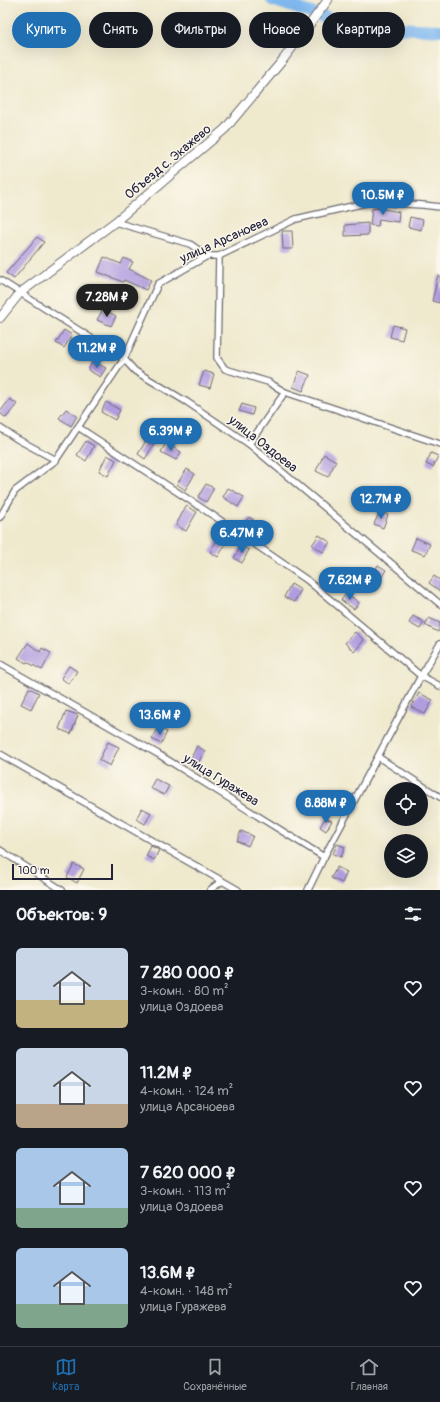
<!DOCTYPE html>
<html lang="ru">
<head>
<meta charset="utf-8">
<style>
  body { margin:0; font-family:Pangolin,sans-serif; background:#20242c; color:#f1f3f6; height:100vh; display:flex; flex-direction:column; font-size:15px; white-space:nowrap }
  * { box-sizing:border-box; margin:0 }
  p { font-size:13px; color:#9ea1a6 }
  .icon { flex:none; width:22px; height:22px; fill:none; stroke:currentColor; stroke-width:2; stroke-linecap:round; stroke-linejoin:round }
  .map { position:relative; height:890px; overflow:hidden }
  .drawer { display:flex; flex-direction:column; background:#171b24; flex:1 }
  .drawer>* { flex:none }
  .guide { position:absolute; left:12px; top:12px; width:416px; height:36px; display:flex; gap:8px }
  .tools { position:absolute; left:384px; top:782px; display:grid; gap:8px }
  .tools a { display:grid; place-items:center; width:44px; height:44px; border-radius:50%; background:#171b24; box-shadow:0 4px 16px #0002; font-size:20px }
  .scale { position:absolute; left:12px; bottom:10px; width:101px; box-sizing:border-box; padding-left:4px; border:2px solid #22223b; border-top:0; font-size:11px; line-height:14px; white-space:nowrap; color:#22223b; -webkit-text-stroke:3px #fbf7ec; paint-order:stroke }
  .price { position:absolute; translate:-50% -34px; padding:0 9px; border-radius:14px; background:#1f6fb2; color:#fff; font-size:13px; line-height:26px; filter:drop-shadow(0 1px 2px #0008) }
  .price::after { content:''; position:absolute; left:50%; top:24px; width:12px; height:9px; margin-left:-6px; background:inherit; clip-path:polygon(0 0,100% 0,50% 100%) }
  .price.on { background:#222; color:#fff }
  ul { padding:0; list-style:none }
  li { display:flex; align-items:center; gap:12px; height:100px; padding:0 16px }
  li span { display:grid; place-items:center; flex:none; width:112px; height:80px; border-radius:6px; color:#555 }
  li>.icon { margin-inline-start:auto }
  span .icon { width:48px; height:48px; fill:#fffc; stroke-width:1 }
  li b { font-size:17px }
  h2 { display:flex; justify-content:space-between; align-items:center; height:48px; padding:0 16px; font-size:17px }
  .chip { padding:0 14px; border-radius:18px; background:#171b24; box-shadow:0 4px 16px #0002; font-size:14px; line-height:36px }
  .chip.on { background:#1f6fb2; color:#fff }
  .menu { display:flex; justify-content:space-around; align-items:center; height:56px; border-top:1px solid #363941; background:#171b24; font-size:11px; color:#9ea1a6 }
  .menu a { display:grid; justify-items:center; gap:2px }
  .menu .on { color:#1f6fb2 }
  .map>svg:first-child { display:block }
</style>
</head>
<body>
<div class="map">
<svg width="440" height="890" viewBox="0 0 440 890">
  <rect width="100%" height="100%" fill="#fbf7ec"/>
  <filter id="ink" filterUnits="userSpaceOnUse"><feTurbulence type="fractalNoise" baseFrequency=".025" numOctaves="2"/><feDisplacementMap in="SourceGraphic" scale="8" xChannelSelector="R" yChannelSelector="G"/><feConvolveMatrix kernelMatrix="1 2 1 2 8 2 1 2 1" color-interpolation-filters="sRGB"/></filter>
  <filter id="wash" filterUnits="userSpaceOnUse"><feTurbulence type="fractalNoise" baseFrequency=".012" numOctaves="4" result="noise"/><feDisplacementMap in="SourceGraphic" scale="16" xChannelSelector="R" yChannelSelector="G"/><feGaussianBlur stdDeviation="0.9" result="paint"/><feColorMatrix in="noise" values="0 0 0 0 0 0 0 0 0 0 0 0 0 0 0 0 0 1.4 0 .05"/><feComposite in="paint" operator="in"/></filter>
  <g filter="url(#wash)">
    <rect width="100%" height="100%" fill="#efe9cd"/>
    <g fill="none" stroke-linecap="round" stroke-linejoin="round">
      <path stroke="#7fb8ef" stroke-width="12" d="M272,0L352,26L440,30"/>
    </g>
    <g id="blocks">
      <g fill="#b09cdf">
        <path d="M379,208L399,212L398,222L379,219L378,226L370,225L372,209Z"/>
        <path d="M410,217L423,220L421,230L408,227Z"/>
        <path d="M368,223V235L345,236V225Z"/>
        <path d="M282,231H292L293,249H283Z"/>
        <path d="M37,237L44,242L14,279L6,273Z"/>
        <path d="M104,257L121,264L124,258L133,262L129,269L151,280L146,290L124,280L123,282L98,272Z"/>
        <path d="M438,276H440V303L432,301Z"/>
        <path d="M103,309L116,316L111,326L97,320Z"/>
        <path d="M393,325L405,328L402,340L390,337Z"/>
        <path d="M64,330L72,335L64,348L56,343Z"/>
        <path d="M93,361L106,368L100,377L88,370Z"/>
        <path d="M204,371L214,374L210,388L199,385Z"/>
        <path d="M299,371L310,375L303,391L293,387Z"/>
        <path d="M10,399L17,404L6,418L0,413V412Z"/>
        <path d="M106,402L120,410L115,420L101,412Z"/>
        <path d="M242,404L254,408L252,415L239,411Z"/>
        <path d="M66,409L77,416L71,426L59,418Z"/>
        <path d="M150,434L157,439L145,459L138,454Z"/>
        <path d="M86,441L94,446L86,461L77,455Z"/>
        <path d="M166,443L181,452L176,460L161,452Z"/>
        <path d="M431,453L438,456L433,467L426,464Z"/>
        <path d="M324,454L336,461L328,477L316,471Z"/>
        <path d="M107,455L116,460L108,476L99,471Z"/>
        <path d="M187,469L195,474L185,490L177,484Z"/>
        <path d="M206,484L214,488L206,502L198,497Z"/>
        <path d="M228,488L244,497L238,507L223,497Z"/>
        <path d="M186,506L197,512L186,531L176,525Z"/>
        <path d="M380,511L388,515L383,528L374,524Z"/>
        <path d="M249,517L256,522L250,531L242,526Z"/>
        <path d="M221,533L230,537L218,557L210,552Z"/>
        <path d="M319,535L330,542L323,552L312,545Z"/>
        <path d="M416,538L430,544L425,555L411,550Z"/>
        <path d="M241,546L249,550L242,563L234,558Z"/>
        <path d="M378,565L386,570L378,584L370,579Z"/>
        <path d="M434,576L440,580V591L429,583Z"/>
        <path d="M291,584L301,590L294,602L284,597Z"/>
        <path d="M347,593L359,603L354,609L341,600Z"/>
        <path d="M413,616L424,622L420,629L409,623Z"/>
        <path d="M429,618L440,623V628L438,632L425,625Z"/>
        <path d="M355,632L364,640L354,652L345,643Z"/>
        <path d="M28,643L40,652L42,648L51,653L42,670L27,662L26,663L18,658Z"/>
        <path d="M69,666L77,671L69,684L61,678Z"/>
        <path d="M29,688L39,693L31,709L21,704Z"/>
        <path d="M419,693L433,700L425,714L411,707Z"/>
        <path d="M66,711L78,715L71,734L59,729Z"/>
        <path d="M159,727L167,732L161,744L152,739Z"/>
        <path d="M108,742L119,747L110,766L99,760Z"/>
        <path d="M197,746L205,751L197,765L190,760Z"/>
        <path d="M155,779L169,786L164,795L150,788Z"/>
        <path d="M142,808L151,813L145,824L136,819Z"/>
        <path d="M325,818L332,821L326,831L320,827Z"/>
        <path d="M241,831L253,836L248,846L237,841Z"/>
        <path d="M337,844L345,847L341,857L333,854Z"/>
        <path d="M151,846L159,850L154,860L146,856Z"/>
        <path d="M74,864L84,869L77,883L67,877Z"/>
        <path d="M337,867L347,872L342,883L331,878Z"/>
      </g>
    </g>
  </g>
  <g filter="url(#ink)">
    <use href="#blocks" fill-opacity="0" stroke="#6a686e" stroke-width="1"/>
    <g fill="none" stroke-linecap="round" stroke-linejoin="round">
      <defs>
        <g id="minor">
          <path d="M115,222L190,244L207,256"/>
          <path d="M219,256L217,358L225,369L268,382L285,392"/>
          <path d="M0,280L124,359L135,371L187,402L249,444L440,604"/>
          <path d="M78,427L217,518L307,580L421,676L440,686"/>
          <path d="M0,428L17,439L56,460"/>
          <path d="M249,444L285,392L440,444"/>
          <path d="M0,517L15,491L56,460L78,427L124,359L158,284L207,256H219L296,219L370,202L423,205L440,207"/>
          <path d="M0,664L158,754L324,857"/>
          <path d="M0,754L238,890"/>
          <path d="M378,757L440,797"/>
          <path d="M0,850L62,890"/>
          <path d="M210,890L222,881"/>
          <path d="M308,890L324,857L421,676L440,644"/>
        </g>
        <path id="secondary" d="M0,318L20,293L115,222L225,129L282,61L328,0"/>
      </defs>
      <use href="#minor" stroke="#6a686e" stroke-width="8"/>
      <use href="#secondary" stroke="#6a686e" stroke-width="10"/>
      <use href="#minor" stroke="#fff" stroke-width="5.5"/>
      <use href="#secondary" stroke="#fff" stroke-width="8"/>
    </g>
  </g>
  <g text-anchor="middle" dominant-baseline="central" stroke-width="3" stroke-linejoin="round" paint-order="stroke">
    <g font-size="13" fill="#22223b" stroke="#fbf7ec">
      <text transform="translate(168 162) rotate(-40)">Объезд с. Экажево</text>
      <text transform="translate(224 240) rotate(-24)">улица Арсаноева</text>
      <text transform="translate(263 444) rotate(38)">улица Оздоева</text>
      <text transform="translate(221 780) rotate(32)">улица Гуражева</text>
    </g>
  </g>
</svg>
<div class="tools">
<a><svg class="icon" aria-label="locate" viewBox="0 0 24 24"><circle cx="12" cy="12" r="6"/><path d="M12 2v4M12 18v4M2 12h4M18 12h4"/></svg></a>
<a><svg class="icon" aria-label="layers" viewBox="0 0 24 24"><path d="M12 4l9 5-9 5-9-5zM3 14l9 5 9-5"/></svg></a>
</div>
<div class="scale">100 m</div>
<b class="price" style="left:383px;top:216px">10.5M ₽</b>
<b class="price on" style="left:107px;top:318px">7.28M ₽</b>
<b class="price" style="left:97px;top:369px">11.2M ₽</b>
<b class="price" style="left:171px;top:452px">6.39M ₽</b>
<b class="price" style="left:381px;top:520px">12.7M ₽</b>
<b class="price" style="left:242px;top:554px">6.47M ₽</b>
<b class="price" style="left:350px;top:601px">7.62M ₽</b>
<b class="price" style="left:160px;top:736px">13.6M ₽</b>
<b class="price" style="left:326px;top:824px">8.88M ₽</b>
<div class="guide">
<a class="chip on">Купить</a>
<a class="chip">Снять</a>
<a class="chip">Фильтры</a>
<a class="chip">Новое</a>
<a class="chip">Квартира</a>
</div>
</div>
<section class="drawer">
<h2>Объектов: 9<svg class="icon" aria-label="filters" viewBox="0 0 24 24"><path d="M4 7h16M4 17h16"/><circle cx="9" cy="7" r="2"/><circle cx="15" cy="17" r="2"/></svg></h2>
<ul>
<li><span style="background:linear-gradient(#c9d6e8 65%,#c2b280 0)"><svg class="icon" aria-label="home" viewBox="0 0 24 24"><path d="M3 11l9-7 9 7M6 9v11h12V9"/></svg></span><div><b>7 280 000 ₽</b><p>3-комн. · 80 m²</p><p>улица Оздоева</p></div><svg class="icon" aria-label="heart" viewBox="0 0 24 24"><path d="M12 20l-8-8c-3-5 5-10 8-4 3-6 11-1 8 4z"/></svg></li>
<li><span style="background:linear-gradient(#c9d6e8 70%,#b9a48a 0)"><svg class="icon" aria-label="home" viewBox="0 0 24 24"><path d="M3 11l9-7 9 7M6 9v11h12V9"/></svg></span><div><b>11.2M ₽</b><p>4-комн. · 124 m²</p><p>улица Арсаноева</p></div><svg class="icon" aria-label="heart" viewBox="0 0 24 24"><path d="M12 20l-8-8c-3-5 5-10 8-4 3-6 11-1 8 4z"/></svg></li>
<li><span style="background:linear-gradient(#a9c7e8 75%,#7fa58c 0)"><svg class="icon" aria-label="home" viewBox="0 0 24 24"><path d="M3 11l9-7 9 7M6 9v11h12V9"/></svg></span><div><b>7 620 000 ₽</b><p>3-комн. · 113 m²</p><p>улица Оздоева</p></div><svg class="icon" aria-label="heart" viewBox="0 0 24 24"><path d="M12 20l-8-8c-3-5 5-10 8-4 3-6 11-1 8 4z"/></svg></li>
<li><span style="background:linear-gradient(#a9c7e8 70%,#7fa58c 0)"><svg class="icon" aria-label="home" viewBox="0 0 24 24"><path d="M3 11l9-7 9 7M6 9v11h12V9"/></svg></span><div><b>13.6M ₽</b><p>4-комн. · 148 m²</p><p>улица Гуражева</p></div><svg class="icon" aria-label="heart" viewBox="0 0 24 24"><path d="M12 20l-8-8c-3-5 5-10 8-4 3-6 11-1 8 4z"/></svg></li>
</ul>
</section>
<nav class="menu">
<a class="on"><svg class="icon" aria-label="map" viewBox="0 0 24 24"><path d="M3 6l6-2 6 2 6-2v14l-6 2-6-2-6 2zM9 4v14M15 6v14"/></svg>Карта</a>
<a><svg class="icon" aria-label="saved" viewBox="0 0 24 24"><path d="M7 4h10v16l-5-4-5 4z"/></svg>Сохранённые</a>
<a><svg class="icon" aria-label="home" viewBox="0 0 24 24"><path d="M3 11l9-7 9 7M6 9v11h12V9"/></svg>Главная</a>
</nav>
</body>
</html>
